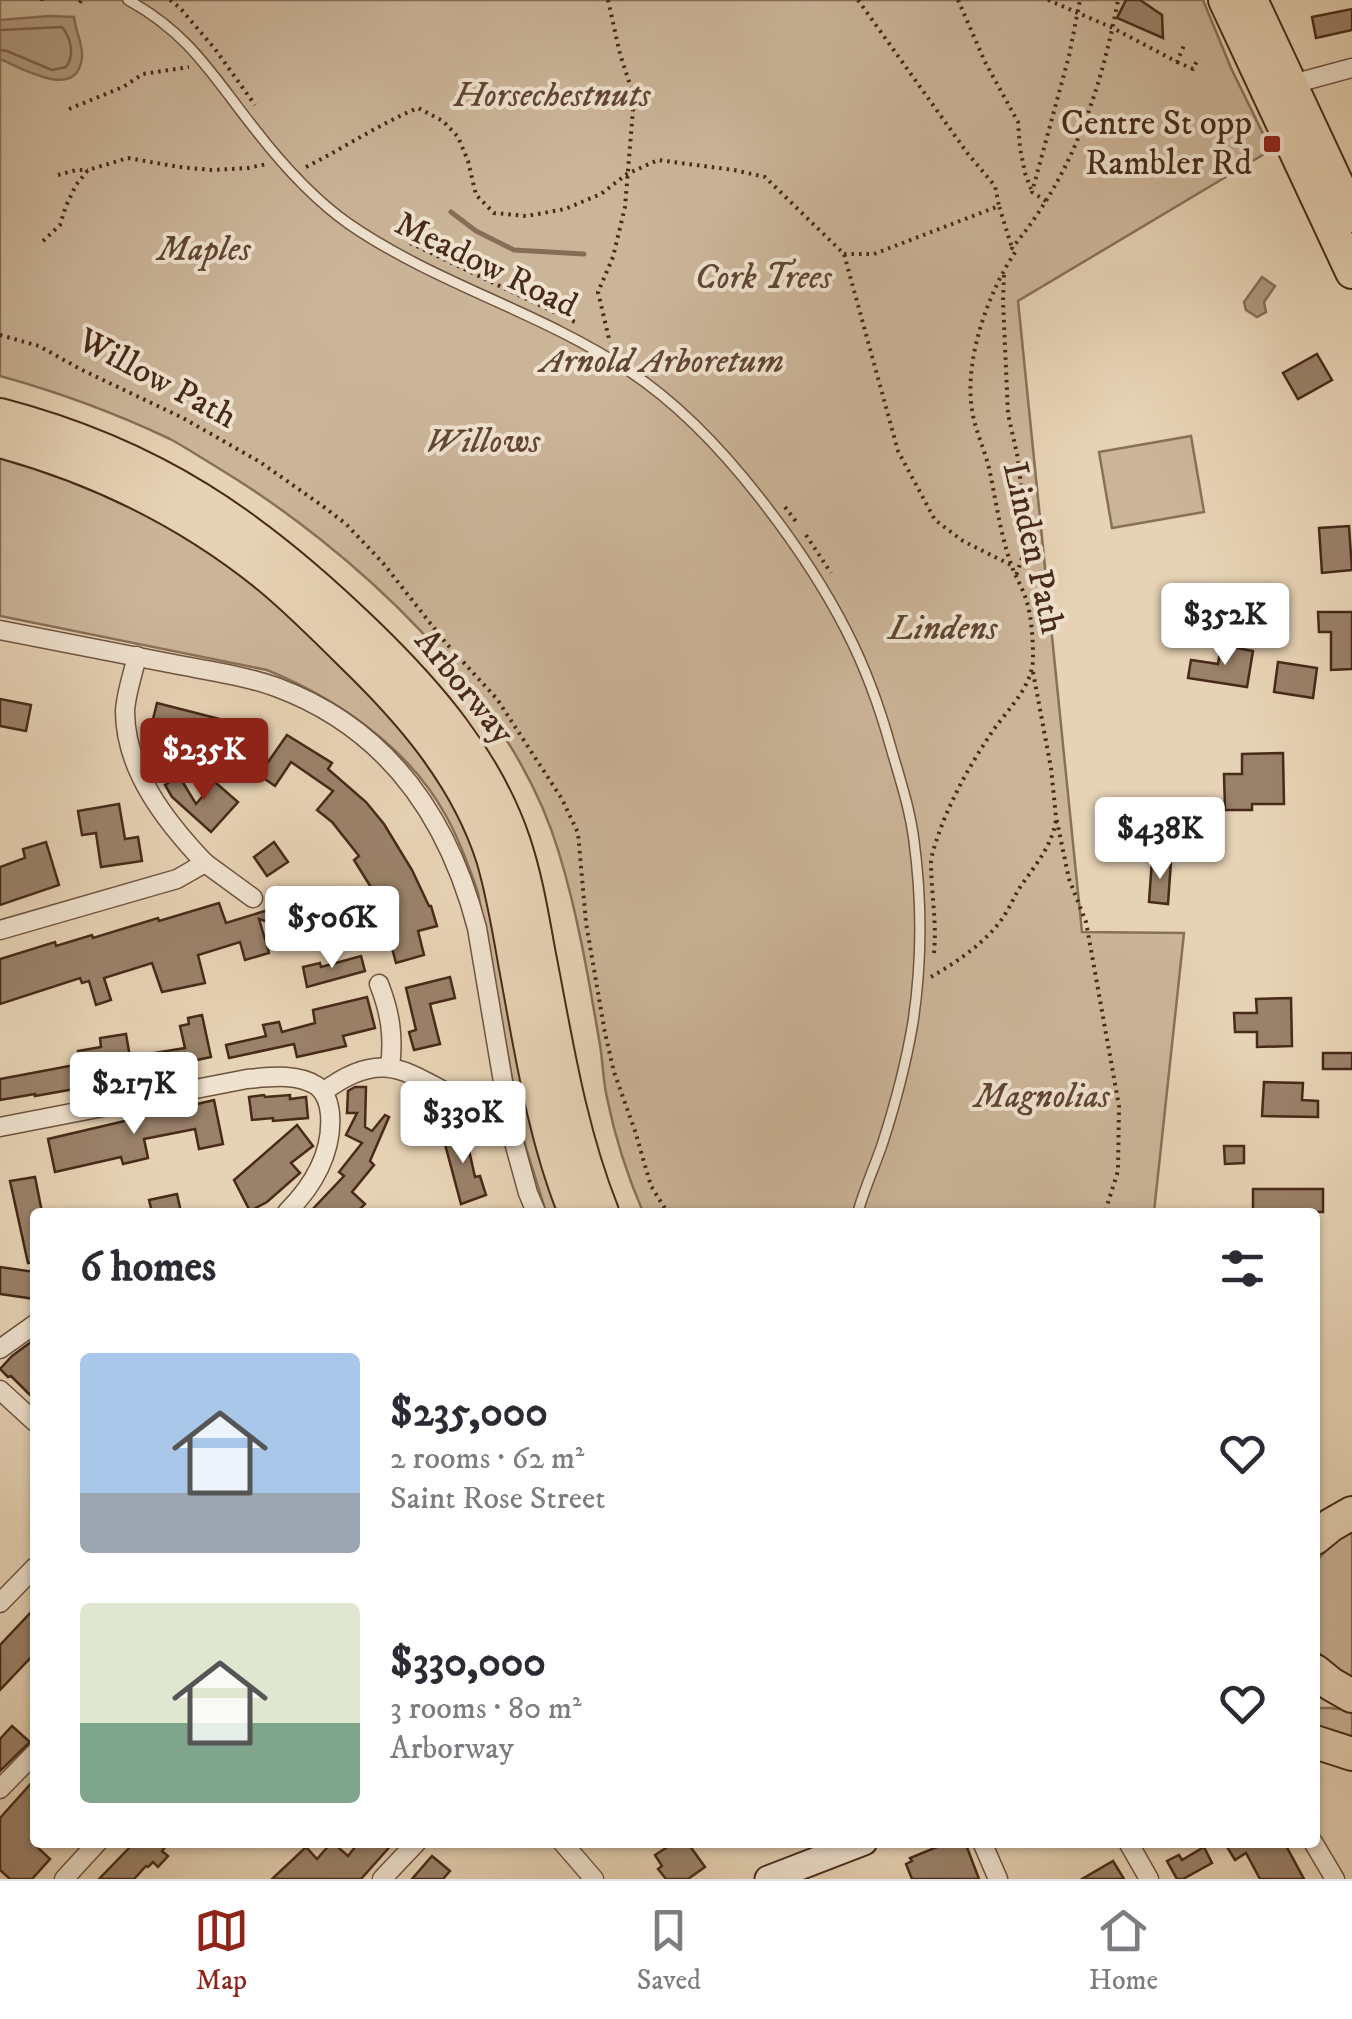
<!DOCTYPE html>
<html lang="en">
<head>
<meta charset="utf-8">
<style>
  body { margin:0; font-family:"IM FELL DW Pica",serif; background:#f2f2f3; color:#2b2b33; height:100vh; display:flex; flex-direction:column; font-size:38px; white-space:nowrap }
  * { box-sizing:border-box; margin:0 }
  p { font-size:32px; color:#7c7c81 }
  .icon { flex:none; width:55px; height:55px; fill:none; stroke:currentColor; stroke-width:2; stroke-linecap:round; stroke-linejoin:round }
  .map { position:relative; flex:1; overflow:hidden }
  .panel { position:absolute; left:30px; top:1208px; width:1290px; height:640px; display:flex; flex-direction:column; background:#fff; border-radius:10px; box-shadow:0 2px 8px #0004 }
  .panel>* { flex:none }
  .price { position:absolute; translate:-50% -85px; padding:0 22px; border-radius:10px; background:#fff; color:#222; font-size:32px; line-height:65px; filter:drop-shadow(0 2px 5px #0008) }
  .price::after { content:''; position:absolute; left:50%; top:60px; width:30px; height:22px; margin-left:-15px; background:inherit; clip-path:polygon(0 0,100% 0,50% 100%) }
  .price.on { background:#8f2418; color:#fff }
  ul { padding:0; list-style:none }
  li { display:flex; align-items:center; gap:30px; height:250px; padding:0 50px }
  li span { display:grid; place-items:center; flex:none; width:280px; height:200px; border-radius:10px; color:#555 }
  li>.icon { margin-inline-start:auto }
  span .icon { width:120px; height:120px; fill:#fffc; stroke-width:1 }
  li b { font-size:42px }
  h2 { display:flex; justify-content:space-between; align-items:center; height:120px; padding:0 50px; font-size:42px }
  .menu { display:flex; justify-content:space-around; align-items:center; height:140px; border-top:2px solid #e1e1e2; background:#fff; font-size:28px; color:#7c7c81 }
  .menu a { display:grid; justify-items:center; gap:5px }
  .menu .on { color:#8f2418 }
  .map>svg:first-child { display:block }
</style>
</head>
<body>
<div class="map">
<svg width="1352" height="1879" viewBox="0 0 1352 1879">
  <rect width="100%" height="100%" fill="#e6d2b4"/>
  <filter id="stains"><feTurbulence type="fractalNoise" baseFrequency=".002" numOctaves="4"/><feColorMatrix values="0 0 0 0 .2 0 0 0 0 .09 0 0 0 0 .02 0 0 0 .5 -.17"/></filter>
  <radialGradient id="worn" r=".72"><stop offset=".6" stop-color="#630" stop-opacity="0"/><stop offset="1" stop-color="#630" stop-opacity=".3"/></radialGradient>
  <g fill="#cbb599" stroke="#897058" stroke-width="2.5">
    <path d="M0,0H1203L1231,68L1271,150L1018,301L1082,932L1184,933L1154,1212H643C627,1175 615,1137 607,1098C603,1080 603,1063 600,1045C589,981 578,915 559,853C512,695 353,549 215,466C200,457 185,447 170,439C115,413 58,392 0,376Z"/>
    <path d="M1191,436L1204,512L1112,528L1099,452Z"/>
    <path d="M0,455L83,481L192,540L260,588L363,684L416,749L459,813L479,864L560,1212H546L523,1138L478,893C469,866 459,839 445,814C407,746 337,699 267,670L0,616Z"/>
    <path d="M1352,1531V1680L1330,1665L1315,1648V1563L1332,1544Z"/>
    <path d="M1315,1708H1331L1352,1711V1745L1315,1733Z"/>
  </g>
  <g fill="#b0997f" stroke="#866d56" stroke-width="2.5">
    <path d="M49,16L74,17C75,30 83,44 82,57C78,102 21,68 0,59V20Z"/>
    <path d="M1262,277L1275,286L1264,302L1266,312L1257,317L1246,310L1244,302Z"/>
  </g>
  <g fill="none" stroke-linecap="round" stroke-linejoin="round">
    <path stroke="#7c624c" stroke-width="2.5" d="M0,30L62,27C71,38 75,55 66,67L52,70L7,51L0,50"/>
    <path stroke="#866d56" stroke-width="5" d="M451,212L476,231L514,250L584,254"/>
  </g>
  <g fill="#9a8169" stroke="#472a18" stroke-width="2.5">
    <path d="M1126,0H1140L1162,15L1163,38L1117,18Z"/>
    <path d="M1352,9V30L1316,38L1312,17Z"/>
    <path d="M1317,354L1332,380L1298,399L1283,373Z"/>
    <path d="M1349,526L1352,570L1322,573L1319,528Z"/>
    <path d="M1318,612H1352V669L1331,670V632H1319Z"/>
    <path d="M1221,645L1253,651L1247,687L1188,678L1191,660L1218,664Z"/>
    <path d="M1278,662L1317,668L1313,698L1274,692Z"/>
    <path d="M0,699L31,705L26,731L0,726Z"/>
    <path d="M157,703L239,724L240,720L261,724L253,766L196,753L199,743L150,731Z"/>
    <path d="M287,735L332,763L328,769L366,802L384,824L412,870L429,906H431L437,926L418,931L424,955L396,963L392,948L396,947L384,904L382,905L354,860L359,856L332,822L317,810L333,791L291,762L275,786L259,775Z"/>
    <path d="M1283,753L1284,804H1252V810H1225L1224,774H1242V754Z"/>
    <path d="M179,776L196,804L215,782L238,802L211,832L172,797L165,785Z"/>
    <path d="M119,804L125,839L138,837L142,861L101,867L96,833L82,835L78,811Z"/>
    <path d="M46,842L59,885L0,905V867L25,858L23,849Z"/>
    <path d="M274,842L288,862L267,876L254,857Z"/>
    <path d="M1152,860L1171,861L1168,904L1149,902Z"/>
    <path d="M272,898L312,910L305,934L259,919L269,953L245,960L240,942L198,955L205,983L162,992L152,963L104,978L111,1000L96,1005L89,981L82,983L80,978L0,1004V959L55,942L56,946L92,935L93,938L158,918L159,921L219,903L226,923L268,910Z"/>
    <path d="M361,956L365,971L307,987L303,967L320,963L321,967Z"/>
    <path d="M450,977L455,998L430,1004L440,1044L414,1050L409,1032L416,1030L406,988Z"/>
    <path d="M367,997L375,1028L343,1036L346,1046L297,1057L294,1044L229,1058L226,1045L266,1036L263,1025L279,1022L282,1032L315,1023L313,1010Z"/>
    <path d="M1291,998L1292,1046L1257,1047V1032H1235L1234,1013H1257L1256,999Z"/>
    <path d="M202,1015L211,1057L169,1066L171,1072L35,1096V1094L0,1100V1079L80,1064L78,1051L101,1047L100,1038L126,1034L130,1057L185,1048L180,1026L189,1024L188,1018Z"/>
    <rect x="1323" y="1053" width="29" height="16"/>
    <path d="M1264,1082L1303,1083L1302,1100L1318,1101V1117L1262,1116Z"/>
    <path d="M355,1087H366L365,1127L372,1131L385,1115L389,1117L370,1161L374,1165L352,1192L365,1204L357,1212H310L344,1176L339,1172L362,1143L346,1135L357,1113H347L348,1091Z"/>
    <path d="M416,1092L435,1100L423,1129L404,1121Z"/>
    <path d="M264,1095L265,1097L290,1095V1099L306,1097L308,1118L273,1121V1118L252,1120L249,1097Z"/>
    <path d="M214,1100L223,1144L199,1149L195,1129L144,1139L148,1158L123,1164L121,1157L55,1172L48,1139Z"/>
    <path d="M297,1125L313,1146L291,1163L300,1173L267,1202L250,1211L234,1180Z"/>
    <path d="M464,1128L475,1177L480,1176L486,1195L461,1204L442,1133Z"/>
    <path d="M1224,1146H1244V1163L1225,1164Z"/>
    <path d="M35,1177L42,1212H35V1262L28,1263L10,1181Z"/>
    <rect x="1253" y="1189" width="70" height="23"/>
    <path d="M177,1194L181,1212H152L149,1200Z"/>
    <path d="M0,1267L35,1272V1299L0,1294Z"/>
    <path d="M35,1339V1400L11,1376L8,1377L0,1369L12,1356Z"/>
    <path d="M35,1608V1653L0,1690V1645Z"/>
    <path d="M12,1726L30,1742L0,1771V1739Z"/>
    <path d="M35,1779V1845L50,1859L32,1879H10L0,1870V1818Z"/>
    <path d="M135,1842H169L162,1851L168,1856L158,1867L153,1862L148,1867L146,1866L134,1879H99Z"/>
    <path d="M332,1842L348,1856L359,1842H394L361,1879H272L306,1847L317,1859Z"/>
    <path d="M675,1842H687L705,1867L688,1879H666L658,1869L662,1866L655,1855Z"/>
    <path d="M949,1842H965L979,1879H912L906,1864L912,1861L910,1858Z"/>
    <path d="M1224,1842H1284L1304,1879H1260L1246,1853L1235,1860Z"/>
    <path d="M1204,1847L1212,1863L1183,1879H1177L1167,1861L1179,1855L1182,1860Z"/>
    <path d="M432,1856L450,1871L443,1879H412Z"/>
    <path d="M1113,1861L1124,1879H1082Z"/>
  </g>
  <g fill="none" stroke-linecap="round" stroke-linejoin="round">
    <defs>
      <path id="lane" d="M128,0C190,34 212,75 254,128C281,163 312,198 349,224C436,284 541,312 629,371C679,404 723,451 759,497C792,539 822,583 846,630C865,667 880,708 891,748C900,779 910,809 914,841C922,901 922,962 913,1022C906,1064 895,1105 882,1145C874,1168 864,1190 858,1212"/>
      <g id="street">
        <path d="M1285,86L1352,68"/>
        <path d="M0,630C60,642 120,653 179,665C211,671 245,676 276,687C387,728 448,817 477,928L512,1135L528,1193L536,1212"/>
        <path d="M205,863L253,898"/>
        <path d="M0,930L177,879L205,863C166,822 125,770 125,711C126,693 133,674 137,656"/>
        <path d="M379,984C390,1012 394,1036 390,1067"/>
        <path d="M323,1092C388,1043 411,1078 472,1105C484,1111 497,1114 509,1118"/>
        <path d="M0,1127L247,1079C270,1077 297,1073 317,1086C326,1093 329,1103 330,1114C333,1152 313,1186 287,1212"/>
        <path d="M0,1349L35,1324"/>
        <path d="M0,1390L35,1422"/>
        <path d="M0,1603L35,1567"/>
        <path d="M0,1789L35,1753"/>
        <path d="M562,1842L594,1879"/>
        <path d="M982,1842L998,1879"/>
        <path d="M1128,1842L1149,1879"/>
        <path d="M1313,1842L1335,1879"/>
        <path d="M64,1879L98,1842"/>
        <path d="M382,1879L417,1842"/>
      </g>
      <path id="secondary" d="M768,1879L864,1842"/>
      <g id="highway">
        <path d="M1225,0L1352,272"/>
        <path d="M1251,0L1352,216"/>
        <path d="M0,415C153,455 255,525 367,634C429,694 486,760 514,843C526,879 532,917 539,955C556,1042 569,1129 602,1212"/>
        <path d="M0,441C99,468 189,512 269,577C298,601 325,628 352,655C412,713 467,777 493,858C503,892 509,927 515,962C531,1047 543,1132 575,1212"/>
        <path d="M1315,1538L1331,1525L1352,1513"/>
        <path d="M1315,1671L1331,1684L1352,1696"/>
        <path d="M1315,1742L1352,1754"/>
      </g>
    </defs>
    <use href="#lane" stroke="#6f543f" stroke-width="12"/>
    <use href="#street" stroke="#6f543f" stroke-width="21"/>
    <use href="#secondary" stroke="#472a18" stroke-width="29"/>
    <use href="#highway" stroke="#472a18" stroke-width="36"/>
    <g stroke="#472a18" stroke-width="4" stroke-dasharray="2.5 5" stroke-linecap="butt">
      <path d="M42,0V1"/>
      <path d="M170,0L180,8L215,49L255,105"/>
      <path d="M608,0L620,54L634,97L625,207L613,257L598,292L610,343"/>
      <path d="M858,0L968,154L995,186L999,206"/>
      <path d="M958,0L985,62L1018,122L1020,148L1025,173L1031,189"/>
      <path d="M1048,0L1113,28L1177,62L1185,43"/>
      <path d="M80,3L81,0"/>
      <path d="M1177,62L1193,69L1198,59"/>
      <path d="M69,109L123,87L143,74L189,67"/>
      <path d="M306,167C344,148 379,124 418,108L443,121L458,137L468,161L476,195L494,213L527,216L565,209L601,194L627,174L658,160L734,170L765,177L844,254L898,451L935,520L963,541L1011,565"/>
      <path d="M58,175L76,170H88"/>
      <path d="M1046,201L1032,192L1069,56L1080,0"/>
      <path d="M43,241L60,225L66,206L76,185L88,170L128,158L179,167L212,170L248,168L267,164"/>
      <path d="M410,243L577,323"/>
      <path d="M844,254H874L999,206L1012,248"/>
      <path d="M1004,275L1003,301L1008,414L1017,454L1025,514L1024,552L1016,576"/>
      <path d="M0,335L39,346L80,369L183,418L260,462L324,507L346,524L383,563L445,642L497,699L562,799L578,833L586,923L605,1033L614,1072L635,1131L651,1186L664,1207L671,1212"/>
      <path d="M785,507L797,523"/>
      <path d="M806,535L831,573"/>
      <path d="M1033,672L1051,768L1056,817L1069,879L1086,922L1119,1106L1118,1171L1105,1212"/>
      <path d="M934,953C937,922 931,892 931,862C932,852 936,842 939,833C951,799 969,767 988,738C1004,712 1031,691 1033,660C1033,640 1032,618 1026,599C1022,587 1015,576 1011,564C1000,533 996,500 989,468C984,448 975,430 972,410C964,360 988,292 1016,251L1012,248C1072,176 1101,91 1118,0"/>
      <path d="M931,977C955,963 982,945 999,923C1009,911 1014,895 1023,883C1037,863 1052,845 1056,820"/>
    </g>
    <use href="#lane" stroke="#efe2ce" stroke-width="9"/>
    <use href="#street" stroke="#efe2ce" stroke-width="18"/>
    <use href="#secondary" stroke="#efe2ce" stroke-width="25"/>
    <use href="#highway" stroke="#e6d2b4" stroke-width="32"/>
  </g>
  <rect fill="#8f2418" stroke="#efe2ce" stroke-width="4" x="1262" y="134" width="20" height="20" rx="5"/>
  <g text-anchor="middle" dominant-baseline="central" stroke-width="8" stroke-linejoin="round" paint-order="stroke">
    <g font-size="35" font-style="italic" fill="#614632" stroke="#efe2ce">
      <text x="552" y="96">Horsechestnuts</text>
      <text x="204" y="250">Maples</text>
      <text x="763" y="278">Cork Trees</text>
      <text x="662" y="362">Arnold Arboretum</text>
      <text x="483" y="442">Willows</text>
      <text x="943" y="629">Lindens</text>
      <text x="1042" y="1097">Magnolias</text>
    </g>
    <g font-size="35" fill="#472a18" stroke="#efe2ce" text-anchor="end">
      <text x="1252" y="124">Centre St opp<tspan x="1252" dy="40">Rambler Rd</tspan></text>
    </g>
    <g font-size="35" fill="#472a18" stroke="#efe2ce">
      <text transform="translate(486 265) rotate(26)">Meadow Road</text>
      <text transform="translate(157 379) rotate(28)">Willow Path</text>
      <text transform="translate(1033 548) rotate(77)">Linden Path</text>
      <text transform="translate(464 687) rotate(51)">Arborway</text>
    </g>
  </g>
  <rect width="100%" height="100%" filter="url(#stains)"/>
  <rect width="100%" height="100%" fill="url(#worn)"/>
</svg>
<b class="price" style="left:1225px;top:668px">$352K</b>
<b class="price on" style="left:204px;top:803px">$235K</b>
<b class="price" style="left:1160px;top:882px">$438K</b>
<b class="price" style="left:332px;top:971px">$506K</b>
<b class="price" style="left:134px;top:1137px">$217K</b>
<b class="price" style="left:463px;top:1166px">$330K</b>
<section class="panel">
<h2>6 homes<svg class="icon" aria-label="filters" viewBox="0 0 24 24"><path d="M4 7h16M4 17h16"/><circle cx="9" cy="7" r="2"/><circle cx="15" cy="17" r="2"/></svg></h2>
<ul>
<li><span style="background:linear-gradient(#a9c7e8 70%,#9aa5b1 0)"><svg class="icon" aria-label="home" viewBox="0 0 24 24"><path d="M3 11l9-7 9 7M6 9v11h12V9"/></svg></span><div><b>$235,000</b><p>2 rooms · 62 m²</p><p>Saint Rose Street</p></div><svg class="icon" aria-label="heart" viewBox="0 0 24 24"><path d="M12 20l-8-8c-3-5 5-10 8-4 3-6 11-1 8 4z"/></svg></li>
<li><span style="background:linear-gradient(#dfe7d0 60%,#7fa58c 0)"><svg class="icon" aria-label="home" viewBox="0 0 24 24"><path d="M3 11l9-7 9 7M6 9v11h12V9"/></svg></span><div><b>$330,000</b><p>3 rooms · 80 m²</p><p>Arborway</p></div><svg class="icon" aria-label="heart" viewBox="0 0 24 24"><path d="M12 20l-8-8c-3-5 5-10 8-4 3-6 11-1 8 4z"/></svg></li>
</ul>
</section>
</div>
<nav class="menu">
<a class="on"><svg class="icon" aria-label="map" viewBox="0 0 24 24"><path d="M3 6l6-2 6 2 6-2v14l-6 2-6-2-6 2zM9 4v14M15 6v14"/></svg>Map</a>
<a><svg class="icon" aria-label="saved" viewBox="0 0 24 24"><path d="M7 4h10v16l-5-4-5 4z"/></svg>Saved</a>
<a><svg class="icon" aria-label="home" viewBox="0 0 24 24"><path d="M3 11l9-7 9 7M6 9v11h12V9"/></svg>Home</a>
</nav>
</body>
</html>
